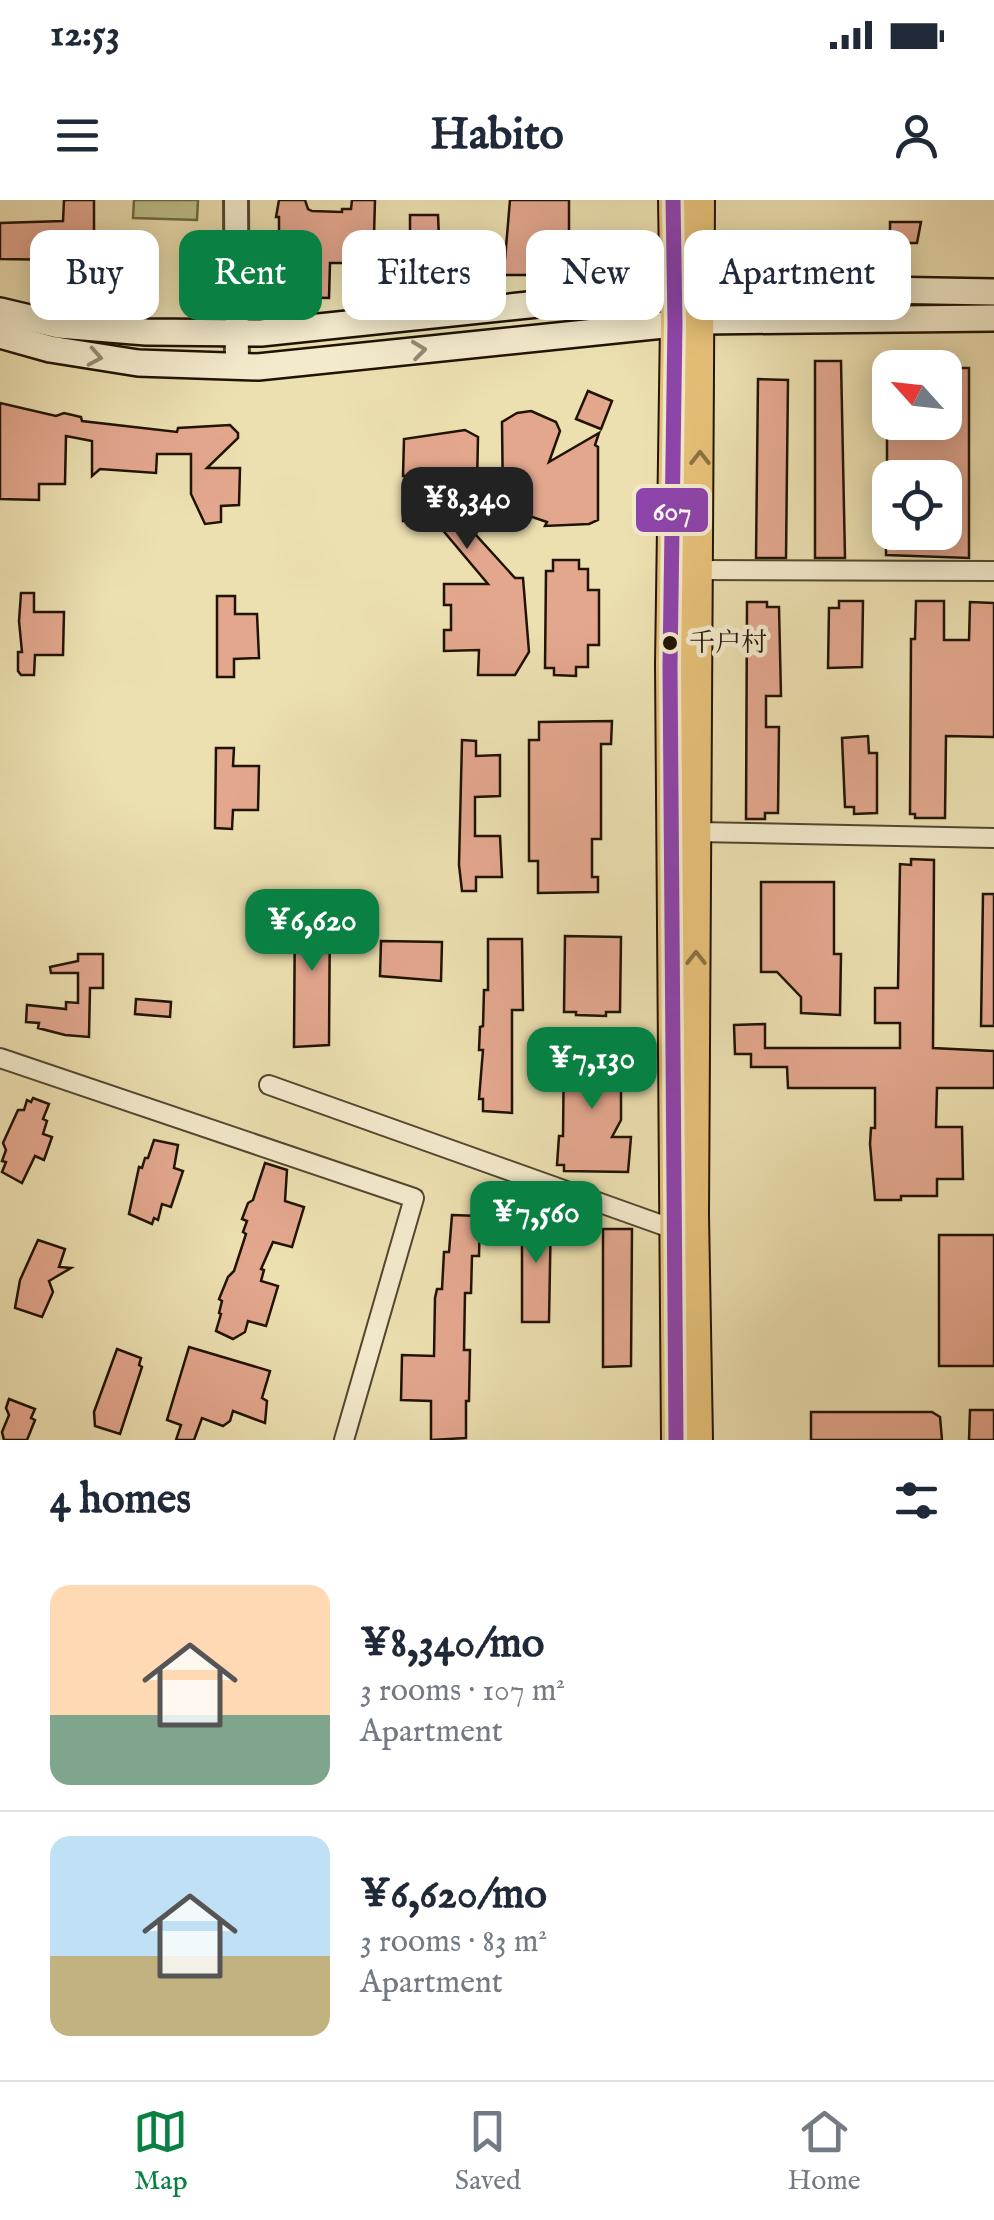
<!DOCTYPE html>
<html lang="en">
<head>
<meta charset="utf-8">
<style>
  body { margin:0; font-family:"IM FELL English","Noto Serif SC",serif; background:#f6f6f7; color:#1f2937; height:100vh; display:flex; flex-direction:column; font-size:38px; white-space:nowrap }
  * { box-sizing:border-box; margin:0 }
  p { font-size:32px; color:#747a83 }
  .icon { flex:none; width:55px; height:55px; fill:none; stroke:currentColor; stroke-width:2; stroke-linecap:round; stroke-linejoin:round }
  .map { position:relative; height:1240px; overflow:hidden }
  .side { display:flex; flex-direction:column; background:#fff; flex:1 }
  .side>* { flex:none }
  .guide { position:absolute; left:30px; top:30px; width:935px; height:90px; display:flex; gap:20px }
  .needle { width:65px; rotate:297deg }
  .controls { position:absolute; left:872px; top:150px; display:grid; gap:20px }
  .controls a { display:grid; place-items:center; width:90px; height:90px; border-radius:20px; background:#fff; box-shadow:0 5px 25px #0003; font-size:50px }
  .price { position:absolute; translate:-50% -85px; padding:0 22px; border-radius:20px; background:#0b8043; color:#fff; font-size:32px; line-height:65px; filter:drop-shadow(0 2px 5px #0008) }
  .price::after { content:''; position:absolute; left:50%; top:60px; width:30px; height:22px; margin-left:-15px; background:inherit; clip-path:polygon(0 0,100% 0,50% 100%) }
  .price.on { background:#222; color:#fff }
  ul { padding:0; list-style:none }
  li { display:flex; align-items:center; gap:30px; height:250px; padding:0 50px }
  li+li { border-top:2px solid #e0e1e3 }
  li span { display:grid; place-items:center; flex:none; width:280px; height:200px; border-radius:20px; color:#555 }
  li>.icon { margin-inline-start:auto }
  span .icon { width:120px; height:120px; fill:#fffc; stroke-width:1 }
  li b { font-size:42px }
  h2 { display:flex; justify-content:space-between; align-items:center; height:120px; padding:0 50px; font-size:42px }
  .pill { padding:0 35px; border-radius:20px; background:#fff; box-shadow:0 5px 25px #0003; font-size:35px; line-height:90px }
  .pill.on { background:#0b8043; color:#fff }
  .status { display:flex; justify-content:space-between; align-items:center; height:70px; padding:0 50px; background:#fff; direction:ltr }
  .status svg { height:28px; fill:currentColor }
  header { display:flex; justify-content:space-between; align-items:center; height:130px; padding:0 50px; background:#fff; font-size:45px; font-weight:700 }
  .tabs { display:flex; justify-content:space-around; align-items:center; height:140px; border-top:2px solid #e0e1e3; background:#fff; font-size:28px; color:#747a83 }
  .tabs a { display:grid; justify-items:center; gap:5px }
  .tabs .on { color:#0b8043 }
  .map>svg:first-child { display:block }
</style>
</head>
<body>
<div class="status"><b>12:53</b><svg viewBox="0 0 49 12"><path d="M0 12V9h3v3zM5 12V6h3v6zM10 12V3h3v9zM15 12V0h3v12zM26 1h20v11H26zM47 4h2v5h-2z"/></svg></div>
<header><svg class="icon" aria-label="menu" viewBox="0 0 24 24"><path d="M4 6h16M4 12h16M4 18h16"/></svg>Habito<svg class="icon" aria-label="person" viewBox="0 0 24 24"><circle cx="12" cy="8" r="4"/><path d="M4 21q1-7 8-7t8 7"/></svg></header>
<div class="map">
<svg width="994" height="1240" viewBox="0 0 994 1240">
  <rect width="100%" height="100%" fill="#ecdfb0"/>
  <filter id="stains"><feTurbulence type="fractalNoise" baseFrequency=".002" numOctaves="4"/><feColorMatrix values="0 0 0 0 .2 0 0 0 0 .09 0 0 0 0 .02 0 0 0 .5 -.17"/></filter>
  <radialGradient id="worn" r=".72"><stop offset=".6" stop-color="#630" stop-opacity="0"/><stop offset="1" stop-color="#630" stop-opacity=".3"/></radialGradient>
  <path fill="#bdc088" stroke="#6e6a46" stroke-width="2.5" d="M134,0H198L197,20L133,18Z"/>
  <g fill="#e3a78e" stroke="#201303" stroke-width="2.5">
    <path d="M64,0H94V58H77V64H64V60L0,59V23L63,21Z"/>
    <path d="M279,0H305L308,9L312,11L342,12V9H351L352,0H375L374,36H410V15H438L439,38H456V58L454,64H402L403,75H362V63H330L329,98L291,97V59H266V41H279V17H276Z"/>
    <path d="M510,0H569V75H497V59H505Z"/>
    <path d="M890,22H921L917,43H890Z"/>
    <path d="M815,161H841L845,358H815Z"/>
    <path d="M945,168H969V358L886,355V332H945V278H887V222H945Z"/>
    <path d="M758,179L788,180L786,358H756Z"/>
    <path d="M588,191L612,201L601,229L576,219Z"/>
    <path d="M0,203L56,216L64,213L81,217L82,221L177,232L178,228L230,225L238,233V238L207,268H240L239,305L221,306V322L205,324L191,294V254H157L156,273L100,269L92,276V241L66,236L65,284H39V300L0,299Z"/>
    <path d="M531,211L556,222L560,231L549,262L599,233L595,245L598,247V320L589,324L545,326L547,322L509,309L511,304L503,303L502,222L517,213Z"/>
    <path d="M465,230L478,237L476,335L515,378H523L529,452L515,475H478L479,450L444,451V430H451V405H444V384H488L435,321H403V300L410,299V276H403L404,239Z"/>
    <path d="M553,360H579V369H588V390H599V445H588V467H576V476L554,475V468H545L546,371H553Z"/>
    <path d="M21,393H34V412H64L63,455H35L34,475H21L18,471V452H22L19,421Z"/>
    <path d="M217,396H235V414H257L259,458L234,459V477H217Z"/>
    <path d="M839,401H863L862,467L828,468L829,408H839Z"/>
    <path d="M916,401H944V440H969L970,402L994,403V537L946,536L945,618H915V614H910L911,439H915Z"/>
    <path d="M747,402H767V407H779L781,496H766V527H779L778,613H765V619H746Z"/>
    <path d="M612,521L611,544H601V639H592V677H598V692L538,693V661H529V540H539V522Z"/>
    <path d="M868,536L869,553H877V613L854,614V607H845L842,538Z"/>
    <path d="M462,540L476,541V556L500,555V596L475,597V636H500L502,677H476V691H462L459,665Z"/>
    <path d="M216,548H234L233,566H259L258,610H233L232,629L215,628Z"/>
    <path d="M911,659L934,660L933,848L994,851V888H937L936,927H962L963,979H937V996H901V1000H875L870,944L871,928H875V888H788L787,867H751V854H735L734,825L765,824V848H900V823H875V788H898L900,664L911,665Z"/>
    <path d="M761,682H834V754H841L840,815L801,813V797L777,772H761Z"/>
    <path d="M983,694H994V826H981Z"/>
    <path d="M295,701L330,703L329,845L294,847Z"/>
    <path d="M565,736L621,737L620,812H606V816L576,815V812H564Z"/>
    <path d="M488,739H522L523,810H512V913L483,911V899H479L483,850H479L480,827L483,826L484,790H488Z"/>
    <path d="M381,741L442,742L441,781L380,776Z"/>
    <path d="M78,754H103V788H90L89,837L65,835L38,828L39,823L26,822L27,805L66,809V802L78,803V773H51L50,767L78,761Z"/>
    <path d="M136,799L171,802L170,817L135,814Z"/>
    <path d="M564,845H611L621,869V920L612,937H631L628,972L564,971V965H557L559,936H563Z"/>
    <path d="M33,898L49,904L43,919L47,921L43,934L52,937L44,960L35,956L22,983L2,972L6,962L2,961L6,950L3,943L18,910H24L27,900L31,902Z"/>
    <path d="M154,940L178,945L174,968L183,971L171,1007L162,1004L158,1020L154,1018L152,1024L129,1014L139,967L142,968L145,958H148Z"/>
    <path d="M265,963L287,970L285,1001L304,1007L292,1047L273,1042L261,1069L264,1070L261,1081L278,1086L266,1126L248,1121L245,1132L233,1139L216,1131L221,1114L219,1113L222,1101L219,1099L228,1077L234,1071L246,1034L243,1032L247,1021L242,1019L248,1003L253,1000Z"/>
    <path d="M483,988H509L508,1008L482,1007Z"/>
    <path d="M522,1011H551L549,1122H522Z"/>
    <path d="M452,1015L480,1016L479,1056H472L471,1093H465L464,1150H470L469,1201H466V1238L431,1240V1201L401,1200L402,1155L434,1156L435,1098L437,1089H442L444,1052H449Z"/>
    <path d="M603,1029H632L631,1166L603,1167Z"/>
    <rect x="939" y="1035" width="55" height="131"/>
    <path d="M38,1040L65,1049L59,1067L71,1068L49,1081L53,1092L42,1117L15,1108L20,1080Z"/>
    <path d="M189,1147L270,1171L262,1198L267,1201L265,1223L233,1211L230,1221L223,1226L202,1218L194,1240H176L181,1225L167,1220Z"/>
    <path d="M117,1149L141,1158L139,1165L142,1167L120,1234L95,1226L94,1212Z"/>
    <path d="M9,1199L35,1209L31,1218L35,1220L27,1240H4L2,1232L9,1215L6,1208Z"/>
    <path d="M970,1210H994V1240H969Z"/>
    <path d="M811,1212H932L940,1217L942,1240H811Z"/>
  </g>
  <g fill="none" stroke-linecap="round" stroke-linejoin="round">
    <defs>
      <g id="minor">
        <path d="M699,370L994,371"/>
        <path d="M697,632L994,638"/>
        <path d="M0,858L414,998L344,1240"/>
        <path d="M269,885L676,1030"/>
      </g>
      <path id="tertiary" d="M236,0L237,167"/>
      <g id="secondary">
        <path d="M0,111L59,125L146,132L261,133L701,87L994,92"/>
        <path d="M0,135L50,149L138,163L258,167L702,121L994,118"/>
      </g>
      <g id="primary">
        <path d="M673,0L675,123L670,465L676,1240"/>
        <path d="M698,1240L694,1015L700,0"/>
      </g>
    </defs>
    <use href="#minor" stroke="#53462e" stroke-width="22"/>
    <use href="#tertiary" stroke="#53462e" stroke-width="28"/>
    <use href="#secondary" stroke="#201303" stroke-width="30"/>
    <use href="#primary" stroke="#201303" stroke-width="32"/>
    <use href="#minor" stroke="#f3eacc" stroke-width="18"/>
    <use href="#tertiary" stroke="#f3eacc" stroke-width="22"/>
    <use href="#secondary" stroke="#f3eacc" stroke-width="25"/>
    <use href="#primary" stroke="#e6c078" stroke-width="28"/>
    <defs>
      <path id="bus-1" d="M673,0L675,123L670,465L676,1240"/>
    </defs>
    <use href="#bus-1" stroke="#f3eacc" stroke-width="22"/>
    <use href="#bus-1" stroke="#8e44ad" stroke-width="15"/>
  </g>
  <defs><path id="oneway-chevron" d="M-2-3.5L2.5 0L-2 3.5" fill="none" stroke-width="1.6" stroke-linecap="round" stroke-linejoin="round" transform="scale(2.5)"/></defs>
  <g stroke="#948972">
    <use href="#oneway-chevron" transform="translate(419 150) rotate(-7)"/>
    <use href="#oneway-chevron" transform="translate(95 157) rotate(10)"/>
  </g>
  <g stroke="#8d7243">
    <use href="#oneway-chevron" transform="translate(700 258) rotate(-90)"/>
    <use href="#oneway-chevron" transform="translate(696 758) rotate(-90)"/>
  </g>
  <circle fill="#201303" stroke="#f3eacc" stroke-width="4" cx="670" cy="443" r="9"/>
  <g text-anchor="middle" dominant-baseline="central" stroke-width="9" stroke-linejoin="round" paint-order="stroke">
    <g font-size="26" fill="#201303" stroke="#f3eacc" text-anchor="start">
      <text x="689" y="443">千户村</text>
    </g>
  </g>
  <rect stroke="#f3eacc" stroke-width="4" x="634" y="286" width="76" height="48" rx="10" fill="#8e44ad"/>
  <g font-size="28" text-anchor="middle" font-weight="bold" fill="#fff">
    <text x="672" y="320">607</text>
  </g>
  <rect width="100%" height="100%" filter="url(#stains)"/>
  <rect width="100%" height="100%" fill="url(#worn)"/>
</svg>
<div class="controls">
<a><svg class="needle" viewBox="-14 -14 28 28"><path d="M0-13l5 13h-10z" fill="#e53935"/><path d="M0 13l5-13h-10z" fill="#747a83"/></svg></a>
<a><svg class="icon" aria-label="locate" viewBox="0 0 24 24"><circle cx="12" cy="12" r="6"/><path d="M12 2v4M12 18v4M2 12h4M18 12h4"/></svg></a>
</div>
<b class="price on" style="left:467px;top:352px">¥8,340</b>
<b class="price" style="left:312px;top:774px">¥6,620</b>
<b class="price" style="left:592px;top:912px">¥7,130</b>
<b class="price" style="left:536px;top:1066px">¥7,560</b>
<div class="guide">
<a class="pill">Buy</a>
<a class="pill on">Rent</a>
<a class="pill">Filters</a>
<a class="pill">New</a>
<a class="pill">Apartment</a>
</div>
</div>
<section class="side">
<h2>4 homes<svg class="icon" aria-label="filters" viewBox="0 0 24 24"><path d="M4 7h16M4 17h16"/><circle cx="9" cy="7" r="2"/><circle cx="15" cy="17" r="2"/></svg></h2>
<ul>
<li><span style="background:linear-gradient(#ffd9b3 65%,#7fa58c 0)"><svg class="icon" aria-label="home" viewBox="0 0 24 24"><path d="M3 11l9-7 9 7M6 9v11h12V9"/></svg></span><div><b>¥8,340/mo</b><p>3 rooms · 107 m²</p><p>Apartment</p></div></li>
<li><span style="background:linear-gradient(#bfe0f5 60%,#c2b280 0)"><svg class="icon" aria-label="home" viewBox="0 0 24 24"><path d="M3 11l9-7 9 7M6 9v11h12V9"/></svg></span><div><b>¥6,620/mo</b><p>3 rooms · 83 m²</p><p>Apartment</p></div></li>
</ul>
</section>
<nav class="tabs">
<a class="on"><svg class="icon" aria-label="map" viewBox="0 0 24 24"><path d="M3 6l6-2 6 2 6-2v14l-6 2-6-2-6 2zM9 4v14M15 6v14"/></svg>Map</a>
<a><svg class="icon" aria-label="saved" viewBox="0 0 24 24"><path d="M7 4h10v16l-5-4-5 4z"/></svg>Saved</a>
<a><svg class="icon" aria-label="home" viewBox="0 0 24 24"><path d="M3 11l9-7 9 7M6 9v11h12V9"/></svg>Home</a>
</nav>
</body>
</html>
